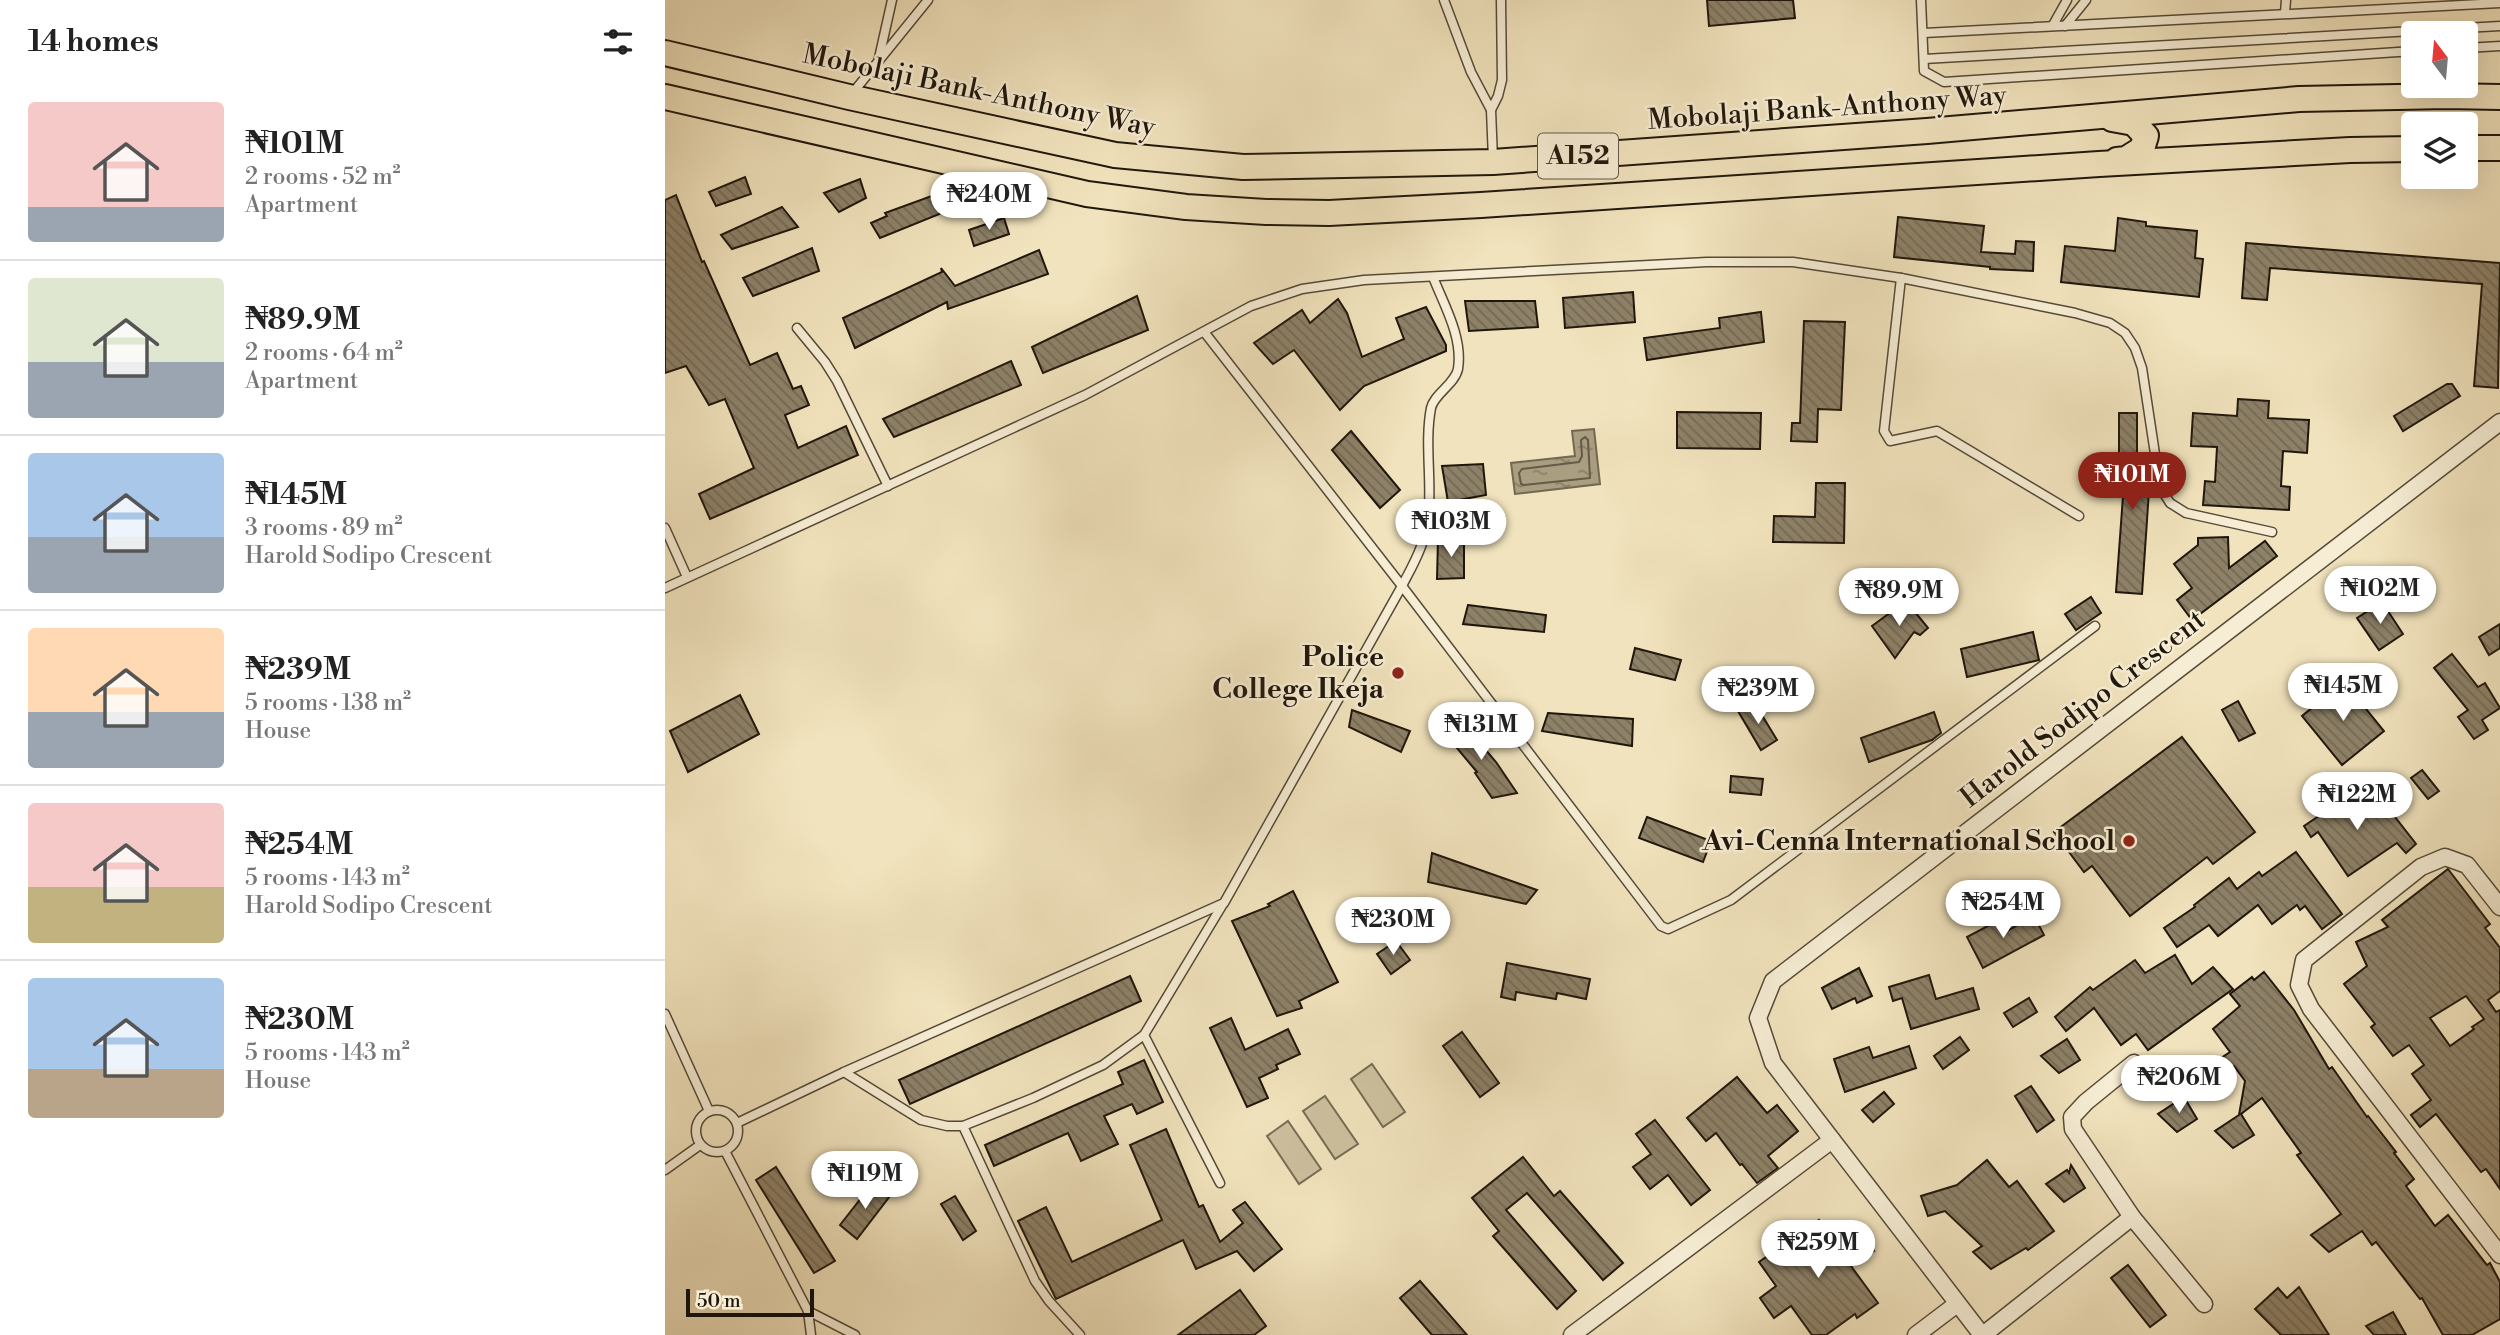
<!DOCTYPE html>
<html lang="en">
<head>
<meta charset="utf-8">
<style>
  body { margin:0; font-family:"Libre Bodoni",serif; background:#f2f2f2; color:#222; height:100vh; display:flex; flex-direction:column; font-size:26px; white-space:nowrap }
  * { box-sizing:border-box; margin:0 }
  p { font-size:23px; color:#767676 }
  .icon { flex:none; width:38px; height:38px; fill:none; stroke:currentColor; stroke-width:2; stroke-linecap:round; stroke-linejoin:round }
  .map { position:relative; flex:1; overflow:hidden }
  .panel { display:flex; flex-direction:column; background:#fff; width:665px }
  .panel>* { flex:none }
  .needle { width:46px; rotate:344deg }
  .tools { position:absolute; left:1736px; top:21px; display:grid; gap:14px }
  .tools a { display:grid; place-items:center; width:77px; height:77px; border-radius:7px; background:#fff; box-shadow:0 7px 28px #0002; font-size:35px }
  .scale { position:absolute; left:21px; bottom:18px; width:128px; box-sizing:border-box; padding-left:7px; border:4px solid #20170c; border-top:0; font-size:19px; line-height:24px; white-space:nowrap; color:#20170c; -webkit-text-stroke:5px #f6edd4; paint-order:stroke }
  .price { position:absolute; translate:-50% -60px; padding:0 16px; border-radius:24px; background:#fff; color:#222; font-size:23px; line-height:46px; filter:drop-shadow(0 2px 4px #0008) }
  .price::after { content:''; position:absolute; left:50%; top:42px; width:21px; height:16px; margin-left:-10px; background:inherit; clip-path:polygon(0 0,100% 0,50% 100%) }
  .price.current { background:#8f2418; color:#fff }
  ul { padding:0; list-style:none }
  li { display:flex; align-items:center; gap:21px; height:175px; padding:0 28px }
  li+li { border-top:2px solid #e0e0e0 }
  li span { display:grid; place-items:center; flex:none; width:196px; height:140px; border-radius:7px; color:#555 }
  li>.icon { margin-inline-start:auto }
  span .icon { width:84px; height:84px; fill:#fffc; stroke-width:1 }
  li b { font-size:30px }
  h2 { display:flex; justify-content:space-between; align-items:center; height:84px; padding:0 28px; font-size:30px }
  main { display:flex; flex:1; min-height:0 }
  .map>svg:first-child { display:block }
</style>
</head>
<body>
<main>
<section class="panel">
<h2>14 homes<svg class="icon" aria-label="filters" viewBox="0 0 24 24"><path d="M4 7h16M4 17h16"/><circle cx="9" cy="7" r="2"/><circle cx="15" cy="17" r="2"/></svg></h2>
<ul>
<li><span style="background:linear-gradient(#f6c9c9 75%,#9aa5b1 0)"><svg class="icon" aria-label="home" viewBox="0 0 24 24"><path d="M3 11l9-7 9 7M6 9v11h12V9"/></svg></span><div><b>₦101M</b><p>2 rooms · 52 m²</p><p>Apartment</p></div></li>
<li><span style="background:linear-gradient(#dfe7d0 60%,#9aa5b1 0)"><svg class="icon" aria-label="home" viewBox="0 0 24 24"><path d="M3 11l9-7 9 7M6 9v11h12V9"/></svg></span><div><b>₦89.9M</b><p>2 rooms · 64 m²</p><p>Apartment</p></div></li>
<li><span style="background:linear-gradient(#a9c7e8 60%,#9aa5b1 0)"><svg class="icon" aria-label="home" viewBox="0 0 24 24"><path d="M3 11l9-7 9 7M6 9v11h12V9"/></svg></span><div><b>₦145M</b><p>3 rooms · 89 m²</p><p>Harold Sodipo Crescent</p></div></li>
<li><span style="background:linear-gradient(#ffd9b3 60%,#9aa5b1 0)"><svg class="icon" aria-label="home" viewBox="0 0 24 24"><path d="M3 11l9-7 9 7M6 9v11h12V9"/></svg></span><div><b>₦239M</b><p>5 rooms · 138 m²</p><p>House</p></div></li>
<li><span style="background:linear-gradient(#f6c9c9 60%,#c2b280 0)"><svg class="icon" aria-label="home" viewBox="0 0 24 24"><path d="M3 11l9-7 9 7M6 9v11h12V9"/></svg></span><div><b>₦254M</b><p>5 rooms · 143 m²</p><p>Harold Sodipo Crescent</p></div></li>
<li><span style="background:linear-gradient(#a9c7e8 65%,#b9a48a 0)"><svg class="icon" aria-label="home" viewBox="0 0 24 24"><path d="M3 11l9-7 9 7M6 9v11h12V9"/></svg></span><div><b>₦230M</b><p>5 rooms · 143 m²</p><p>House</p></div></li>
</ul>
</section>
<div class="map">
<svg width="1835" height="1335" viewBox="0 0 1835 1335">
  <defs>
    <pattern id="water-ripples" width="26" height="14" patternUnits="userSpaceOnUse" patternTransform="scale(1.75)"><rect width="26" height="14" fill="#aa9e81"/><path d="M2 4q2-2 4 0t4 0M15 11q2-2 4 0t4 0" fill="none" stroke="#8a8068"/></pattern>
    <pattern id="building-back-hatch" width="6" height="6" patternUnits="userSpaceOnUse" patternTransform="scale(1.75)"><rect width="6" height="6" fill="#8d8168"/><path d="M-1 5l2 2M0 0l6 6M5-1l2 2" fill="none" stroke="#736954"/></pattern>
  </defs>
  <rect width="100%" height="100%" fill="#f1e3bd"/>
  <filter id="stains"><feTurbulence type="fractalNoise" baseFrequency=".00286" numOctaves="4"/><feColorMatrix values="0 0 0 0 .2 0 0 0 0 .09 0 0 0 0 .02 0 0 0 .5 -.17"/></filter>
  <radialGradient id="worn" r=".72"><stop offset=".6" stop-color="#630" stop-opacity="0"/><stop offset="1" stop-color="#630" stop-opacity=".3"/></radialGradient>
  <g fill="#cdc09f" stroke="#766c56" stroke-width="2">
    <path d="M707,1064L740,1112L718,1127L686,1079Z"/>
    <path d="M660,1096L693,1144L670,1159L638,1111Z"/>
    <path d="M623,1121L656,1169L634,1184L602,1136Z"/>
  </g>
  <path fill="url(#water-ripples)" stroke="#736852" stroke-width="2" d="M929,429L935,484L850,494L846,463L910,456L907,431Z"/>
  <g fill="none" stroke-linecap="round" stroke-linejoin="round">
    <path stroke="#655a46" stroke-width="2" d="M920,437L923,440L925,478L859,485L856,484L854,473L857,469L914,462L917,456L916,440Z"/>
  </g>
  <g fill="url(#building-back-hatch)" stroke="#20170c" stroke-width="2" fill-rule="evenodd">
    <path d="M1042,0H1128L1130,18L1044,26Z"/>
    <path d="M80,177L86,194L51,206L44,192Z"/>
    <path d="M195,179L201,198L174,212L159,193Z"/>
    <path d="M272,194L277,213L215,238L206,223L222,216L220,213Z"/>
    <path d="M11,195L37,262L39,261L85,365L112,353L128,389L136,386L144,405L120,415L133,448L181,426L193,455L45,519L34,494L89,468L60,399L44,405L21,366L0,373V200Z"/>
    <path d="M117,207L133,227L67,249L56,235Z"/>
    <path d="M1233,217L1319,226L1316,252L1350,254L1351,241L1369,242L1368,271L1325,269V267L1229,257Z"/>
    <path d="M339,218L344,234L309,246L304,230Z"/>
    <path d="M1453,218L1481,222V226L1532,231L1530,258L1538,259L1534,297L1396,282L1400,246L1450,251Z"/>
    <path d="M1581,243L1835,263L1833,388L1809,386L1817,284L1605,268L1602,300L1577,298Z"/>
    <path d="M147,248L154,271L88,296L78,278Z"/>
    <path d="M374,250L383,274L283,309L282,302L190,348L178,318L277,272L276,268L290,286Z"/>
    <path d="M968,292L970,322L900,328L898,298Z"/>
    <path d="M472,296L483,330L378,373L367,347Z"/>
    <path d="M673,299L682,313L697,357L739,339L731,318L761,307L781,345V351L699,386L675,410L629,350L608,364L589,343L637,310L645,323Z"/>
    <path d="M800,301H870L873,327L804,331Z"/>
    <path d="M1096,312L1099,342L982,360L979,338L1055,328L1054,318Z"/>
    <path d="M1139,321L1180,322L1176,410L1153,409L1152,442L1126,441L1127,423H1135Z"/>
    <path d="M346,361L356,385L229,437L218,419Z"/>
    <path d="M1782,384H1787L1795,396L1738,431L1729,416Z"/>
    <path d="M1573,399L1604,401L1603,418L1644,420L1642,453L1618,451L1616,486L1625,487L1624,510L1538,505L1540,481L1550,482L1552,447L1526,446L1528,413L1572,416Z"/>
    <path d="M1012,412L1096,413L1095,449L1012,448Z"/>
    <path d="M1454,413H1472V475L1485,476L1477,594L1451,592L1461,455H1454Z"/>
    <path d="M686,431L735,490L715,508L667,450Z"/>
    <path d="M818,464L821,495L783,502L777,466Z"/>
    <path d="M1151,483H1180L1179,543L1108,542L1109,516L1150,517Z"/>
    <path d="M1563,537L1564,568L1600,541L1612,556L1527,620L1512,600L1527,588L1509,564L1533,545V538Z"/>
    <path d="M773,539L799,540V578L772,579Z"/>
    <path d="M1426,597L1436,613L1411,630L1400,614Z"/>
    <path d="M1241,601L1263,628L1255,635L1249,632L1230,658L1207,626Z"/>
    <path d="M1717,602L1738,634L1714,650L1692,618Z"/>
    <path d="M803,605L881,615L879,632L798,624Z"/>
    <path d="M1835,624V648L1824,655L1814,637Z"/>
    <path d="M1368,632L1374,660L1302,677L1296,649Z"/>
    <path d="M970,648L1016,660L1010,680L965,669Z"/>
    <path d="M1787,654L1813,687L1820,683L1835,708L1817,720L1823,730L1809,739L1793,717L1803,710L1769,668Z"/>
    <path d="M1679,682L1719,731L1677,765L1637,716Z"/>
    <path d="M75,695L94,734L23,772L5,731Z"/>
    <path d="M1573,701L1590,733L1574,741L1557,710Z"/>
    <path d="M1089,702L1112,740L1096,750L1073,711Z"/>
    <path d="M687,710L745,731L736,752L684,727Z"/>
    <path d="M1269,712L1276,733L1267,740L1204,762L1196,738Z"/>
    <path d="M883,713L968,719L967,746L877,731Z"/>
    <path d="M797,722L831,762L852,793L827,798L810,773L812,772L781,735Z"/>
    <path d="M1517,737L1590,832L1548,864L1542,857L1465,916L1427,866L1419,872L1389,832Z"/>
    <path d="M1757,770L1774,791L1763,799L1746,778Z"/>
    <path d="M1066,776L1098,779L1096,795L1065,792Z"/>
    <path d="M1664,781L1690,814L1696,810L1700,817L1719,803L1751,844L1741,853L1732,843L1683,876L1653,832L1646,837L1639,826L1667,807L1653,789Z"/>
    <path d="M982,817L1046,841L1038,862L974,838Z"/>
    <path d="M1631,852L1677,914L1657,929L1640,906L1635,910L1632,905L1607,924L1593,905L1553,936L1544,925L1512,947L1499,928L1530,907L1529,905L1564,878L1572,889L1594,872L1597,876Z"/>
    <path d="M767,853L872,890L861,904L763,882Z"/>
    <path d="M1783,869L1825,924L1820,928L1835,948V991L1823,1000L1831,1012L1835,1010V1189L1821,1169L1816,1172L1771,1114L1755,1127L1746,1115L1766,1100L1747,1074L1759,1065L1744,1045L1728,1056L1706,1027L1710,1024L1679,984L1702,966L1691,942L1723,927L1717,920ZM1801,996L1819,1019L1807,1027L1809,1029L1785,1046L1765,1018Z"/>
    <path d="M628,891L673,982L634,1001L637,1008L612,1016L567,921L605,906L603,904Z"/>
    <path d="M1369,916L1379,935L1318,968L1302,937L1334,920L1340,932Z"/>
    <path d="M731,941L745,960L726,974L712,954Z"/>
    <path d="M1510,955L1527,984L1548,967L1568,989L1483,1050L1471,1034L1456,1045L1429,1008L1401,1031L1390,1017L1425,987L1428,990L1470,960L1480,973Z"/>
    <path d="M842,963L925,979L921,999L892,993L891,999L851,992L850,1000L836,997Z"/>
    <path d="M1194,968L1207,996L1192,1003L1190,998L1167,1009L1157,988Z"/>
    <path d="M1599,972L1629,1010L1664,1069L1667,1067L1702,1117L1703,1116L1731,1152L1729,1153L1749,1179L1741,1186L1770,1226L1783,1215L1822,1265L1825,1263L1835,1282V1319L1807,1335H1778L1757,1298L1755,1299L1711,1242L1707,1245L1697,1231L1664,1252L1646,1235L1676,1214L1632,1155L1636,1153L1597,1098L1576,1114L1589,1135L1568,1148L1550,1131L1574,1115L1580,1081L1569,1066L1564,1069L1556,1058L1565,1052L1548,1029L1575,1006L1565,994L1587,977L1589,980Z"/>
    <path d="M1264,975L1271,999L1308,988L1314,1009L1246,1029L1237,998L1228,1001L1224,987Z"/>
    <path d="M465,976L476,1001L245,1104L234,1080Z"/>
    <path d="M1364,998L1372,1012L1348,1027L1339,1013Z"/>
    <path d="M566,1018L580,1050L623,1029L635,1054L611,1065L613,1069L594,1078L603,1098L582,1107L545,1028Z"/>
    <path d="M797,1032L834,1083L815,1097L778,1046Z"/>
    <path d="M1295,1037L1304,1050L1278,1069L1269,1056Z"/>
    <path d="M1402,1039L1415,1060L1394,1073L1376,1056Z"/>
    <path d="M1244,1046L1251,1068L1180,1092L1169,1059L1204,1047L1208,1058Z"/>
    <path d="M479,1060L498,1102L472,1114L467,1104L439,1116L453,1144L416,1161L403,1133L329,1166L320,1145L458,1084L453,1072Z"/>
    <path d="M1509,1063L1523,1079L1510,1091L1495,1074Z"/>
    <path d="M1072,1077L1102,1113L1112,1105L1133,1131L1103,1156L1113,1168L1092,1183L1077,1164L1075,1165L1051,1133L1041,1141L1022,1118Z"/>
    <path d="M1366,1086L1389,1120L1372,1132L1350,1096Z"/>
    <path d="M1219,1092L1229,1104L1208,1122L1197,1110Z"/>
    <path d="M1519,1097L1532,1119L1512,1132L1493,1114Z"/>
    <path d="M990,1120L1045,1190L1026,1205L1003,1175L985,1189L968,1167L986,1154L971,1134Z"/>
    <path d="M501,1129L534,1207L538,1205L555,1242L578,1223L568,1210L580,1202L617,1249L589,1271L572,1251L531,1269L518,1240L391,1299L353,1221L381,1207L407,1262L497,1220L465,1145Z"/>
    <path d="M858,1157L889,1196L895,1191L958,1263L938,1280L862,1193L841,1210L911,1291L892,1309L828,1236L834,1231L807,1198Z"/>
    <path d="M1322,1160L1344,1187L1352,1181L1389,1231L1363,1250L1361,1248L1326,1269L1308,1252L1317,1246L1280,1211L1263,1216L1256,1196L1292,1185Z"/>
    <path d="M1406,1165L1420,1188L1399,1202L1381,1184L1402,1170L1404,1173Z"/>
    <path d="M111,1167L170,1261L149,1273L91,1180Z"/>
    <path d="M208,1183L225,1196L192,1239L175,1225Z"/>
    <path d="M290,1196L311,1231L298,1240L276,1204Z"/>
    <path d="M1154,1220L1175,1250L1197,1234L1209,1251L1186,1266L1213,1303L1192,1318L1190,1314L1161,1335H1147L1126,1306L1109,1318L1095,1298L1111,1286L1094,1262Z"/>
    <path d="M1463,1265L1501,1315L1485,1327L1446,1278Z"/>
    <path d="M755,1281L802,1335H767L735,1298Z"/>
    <path d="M1634,1287L1664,1335H1616L1590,1309L1613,1288L1622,1298Z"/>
    <path d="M575,1290L601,1326L589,1335H513Z"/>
    <path d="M1728,1312L1741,1335H1709L1701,1326Z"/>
  </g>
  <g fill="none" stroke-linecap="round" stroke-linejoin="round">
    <defs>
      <g id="service">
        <path d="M779,0L806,72L826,110"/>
        <path d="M1256,0L1259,71L1279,82L1748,51"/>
        <path d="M1620,13L1621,0"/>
        <path d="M1388,25L1402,0"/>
        <path d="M1400,26L1421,0"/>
        <path d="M1259,33L1835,3"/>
        <path d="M1801,48L1835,46"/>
        <path d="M214,58L227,0"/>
        <path d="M1259,59L1835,26"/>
        <path d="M186,95L263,0"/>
        <path d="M828,159L826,110L833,96L837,80L836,0"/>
        <path d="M1236,278L1219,431L1225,441L1272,431L1414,516"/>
        <path d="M132,328L160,362L172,381L223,486"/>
        <path d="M540,333L737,586L996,926L1003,929L1066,900L1430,626"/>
        <path d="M0,528L22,577"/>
        <path d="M0,588L420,395L586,306L637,289L699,280L1042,262H1128L1236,278L1410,313L1445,323L1460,333L1470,348L1477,368L1495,487L1505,503L1521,513L1607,532"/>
        <path d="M0,1014L44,1111"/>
        <path d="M479,1035L555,1183"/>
        <path d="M179,1072L256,1120L282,1126H298L368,1098L438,1065L479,1035L558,904"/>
        <circle cx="52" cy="1131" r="21"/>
        <path d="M72,1123L179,1072L559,903L737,586C745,570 755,554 759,537C771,496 758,450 766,408C769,394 790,384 793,369C798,337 779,305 768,277"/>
        <path d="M298,1126L370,1281L384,1301L415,1335"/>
        <path d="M60,1151L143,1311L146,1335"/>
        <path d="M0,1170L35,1145"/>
        <path d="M143,1311L190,1335"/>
      </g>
      <g id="minor">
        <path d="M1835,907L1802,865L1780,857L1756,867L1639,960L1634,985L1646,1009L1835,1255"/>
        <path d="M1469,1063L1421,1102L1407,1117L1408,1129L1467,1217L1539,1304"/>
        <path d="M907,1335L1167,1140"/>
        <path d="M1251,1335L1292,1304"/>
        <path d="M1317,1335L1108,1063L1093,1018L1108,981L1835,422"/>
        <path d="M1318,1335L1467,1217"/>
      </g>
      <g id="primary">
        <path d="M0,53L184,97L450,155L578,167L828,162L1262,131L1634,99L1782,96L1835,97"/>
        <path d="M0,97L422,194L521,207L601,212L664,213L816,205L1434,164L1685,150L1748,149"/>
        <path d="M1447,119L1469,123L1481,136L1477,149L1461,159L1452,160"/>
        <path d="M1801,148H1835"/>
      </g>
    </defs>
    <use href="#service" stroke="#544a38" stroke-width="11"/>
    <use href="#minor" stroke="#544a38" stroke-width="19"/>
    <use href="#primary" stroke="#20170c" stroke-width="28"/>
    <use href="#service" stroke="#f6edd4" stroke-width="8"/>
    <use href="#minor" stroke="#f6edd4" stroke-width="16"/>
    <use href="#primary" stroke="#f1e3bd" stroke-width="24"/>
  </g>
  <g fill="#8f2418" stroke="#f6edd4" stroke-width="2.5">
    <circle cx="733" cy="673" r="7"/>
    <circle cx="1464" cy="841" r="7"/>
  </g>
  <g text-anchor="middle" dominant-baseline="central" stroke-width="5" stroke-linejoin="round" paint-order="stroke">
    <rect fill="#f6edd4" stroke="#605748" stroke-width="2" x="873" y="133.5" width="80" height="45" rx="5"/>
    <g font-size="26" font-weight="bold" fill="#20170c">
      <text x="913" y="156">A152</text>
    </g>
    <g font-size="28" fill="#20170c" stroke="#f6edd4">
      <text transform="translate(314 91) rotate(12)">Mobolaji Bank-Anthony Way</text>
      <text transform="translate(1162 108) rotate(-4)">Mobolaji Bank-Anthony Way</text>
      <text transform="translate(1418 709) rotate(-38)">Harold Sodipo Crescent</text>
    </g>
    <g font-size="28" font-weight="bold" fill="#20170c" stroke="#f6edd4" text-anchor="end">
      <text x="719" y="657">Police<tspan x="719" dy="32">College Ikeja</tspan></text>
      <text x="1450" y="841">Avi-Cenna International School</text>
    </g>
  </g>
  <rect width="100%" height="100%" filter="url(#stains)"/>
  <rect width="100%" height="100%" fill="url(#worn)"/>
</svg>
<div class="tools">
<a><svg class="needle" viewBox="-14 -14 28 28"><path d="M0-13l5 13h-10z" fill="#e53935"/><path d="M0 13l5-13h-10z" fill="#767676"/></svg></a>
<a><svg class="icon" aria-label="layers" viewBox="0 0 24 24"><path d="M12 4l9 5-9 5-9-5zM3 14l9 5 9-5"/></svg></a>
</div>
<div class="scale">50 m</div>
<b class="price" style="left:324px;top:232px">₦240M</b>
<b class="price current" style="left:1467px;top:512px">₦101M</b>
<b class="price" style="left:786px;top:559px">₦103M</b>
<b class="price" style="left:1715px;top:626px">₦102M</b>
<b class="price" style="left:1234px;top:628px">₦89.9M</b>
<b class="price" style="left:1678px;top:723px">₦145M</b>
<b class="price" style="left:1093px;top:726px">₦239M</b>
<b class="price" style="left:816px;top:762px">₦131M</b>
<b class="price" style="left:1692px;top:832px">₦122M</b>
<b class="price" style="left:1338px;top:940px">₦254M</b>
<b class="price" style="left:728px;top:957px">₦230M</b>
<b class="price" style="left:1514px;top:1115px">₦206M</b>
<b class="price" style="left:200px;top:1211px">₦119M</b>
<b class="price" style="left:1153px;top:1280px">₦259M</b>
</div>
</main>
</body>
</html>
